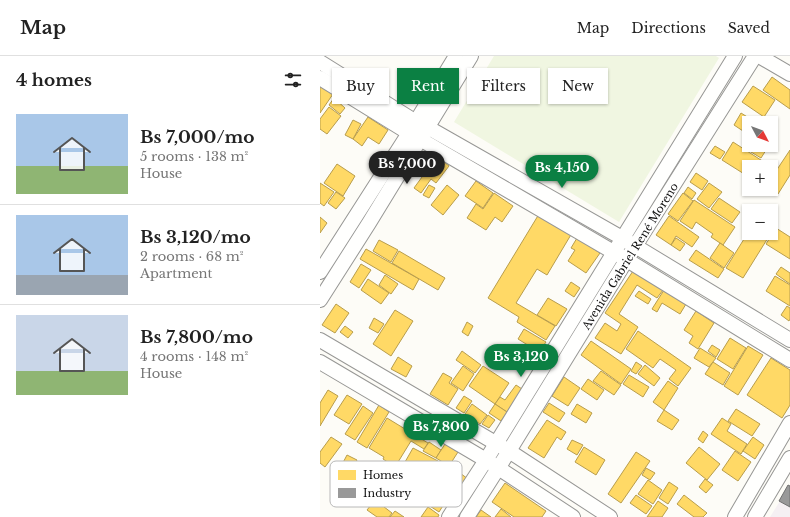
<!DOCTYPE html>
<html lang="en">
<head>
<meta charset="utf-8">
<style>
  body { margin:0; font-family:"Libre Baskerville",serif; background:#f2f2f2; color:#222; height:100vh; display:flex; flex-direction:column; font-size:15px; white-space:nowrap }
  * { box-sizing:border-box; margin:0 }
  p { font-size:13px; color:#767676 }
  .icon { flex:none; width:22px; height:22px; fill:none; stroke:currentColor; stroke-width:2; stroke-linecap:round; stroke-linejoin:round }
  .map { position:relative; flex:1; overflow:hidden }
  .panel { display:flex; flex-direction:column; background:#fff; width:320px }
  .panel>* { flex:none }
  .hud { position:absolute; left:12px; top:12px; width:380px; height:36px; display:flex; gap:8px }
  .needle { width:26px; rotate:131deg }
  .fabs { position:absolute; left:422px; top:60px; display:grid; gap:8px }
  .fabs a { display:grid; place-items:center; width:36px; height:36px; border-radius:0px; background:#fff; box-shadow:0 1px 3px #0004; font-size:20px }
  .price { position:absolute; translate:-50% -34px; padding:0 9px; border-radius:14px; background:#0b8043; color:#fff; font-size:13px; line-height:26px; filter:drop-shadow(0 1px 2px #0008) }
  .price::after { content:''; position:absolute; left:50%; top:24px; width:12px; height:9px; margin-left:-6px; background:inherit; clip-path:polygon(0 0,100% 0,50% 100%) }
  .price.selected { background:#222; color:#fff }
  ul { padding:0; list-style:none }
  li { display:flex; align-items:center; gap:12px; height:100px; padding:0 16px }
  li+li { border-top:1px solid #e0e0e0 }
  li span { display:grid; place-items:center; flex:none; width:112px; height:80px; border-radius:0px; color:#555 }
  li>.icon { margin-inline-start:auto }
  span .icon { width:48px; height:48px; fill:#fffc; stroke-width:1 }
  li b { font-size:17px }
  h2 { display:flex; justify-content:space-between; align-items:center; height:48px; padding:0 16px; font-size:17px }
  .chip { padding:0 14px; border-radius:0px; background:#fff; box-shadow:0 1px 3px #0004; font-size:14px; line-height:36px }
  .chip.selected { background:#0b8043; color:#fff }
  header { display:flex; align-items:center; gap:24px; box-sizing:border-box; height:56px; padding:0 20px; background:#fff; border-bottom:1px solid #e0e0e0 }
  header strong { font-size:19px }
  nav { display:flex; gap:22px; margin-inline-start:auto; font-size:14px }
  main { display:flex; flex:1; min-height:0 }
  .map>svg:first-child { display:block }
</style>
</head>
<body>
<header>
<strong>Map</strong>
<nav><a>Map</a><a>Directions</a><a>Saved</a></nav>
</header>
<main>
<section class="panel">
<h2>4 homes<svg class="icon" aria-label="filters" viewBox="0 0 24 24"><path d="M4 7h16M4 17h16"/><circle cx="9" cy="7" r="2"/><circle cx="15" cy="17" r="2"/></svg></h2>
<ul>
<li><span style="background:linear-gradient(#a9c7e8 65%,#8fb573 0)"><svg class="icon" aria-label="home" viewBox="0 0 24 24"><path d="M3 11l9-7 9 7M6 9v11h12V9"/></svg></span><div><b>Bs 7,000/mo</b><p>5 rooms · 138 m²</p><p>House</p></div></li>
<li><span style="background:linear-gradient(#a9c7e8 75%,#9aa5b1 0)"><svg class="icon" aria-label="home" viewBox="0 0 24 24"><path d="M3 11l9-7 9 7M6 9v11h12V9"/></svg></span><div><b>Bs 3,120/mo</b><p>2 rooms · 68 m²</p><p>Apartment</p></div></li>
<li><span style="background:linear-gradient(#c9d6e8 70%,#8fb573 0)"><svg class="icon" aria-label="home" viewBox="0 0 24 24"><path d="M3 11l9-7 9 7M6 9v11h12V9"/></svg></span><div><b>Bs 7,800/mo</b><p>4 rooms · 148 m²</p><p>House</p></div></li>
</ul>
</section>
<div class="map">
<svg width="470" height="461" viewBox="0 0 470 461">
  <rect width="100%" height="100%" fill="#fdfcf7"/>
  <path fill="#f5f0f3" d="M470,429V461H450Z"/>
  <path fill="#f0f6e1" d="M174,0H396L399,2L299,166L134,66Z"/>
  <g fill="#ffd966" stroke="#b89d4c">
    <path d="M452,21L470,34V53L443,34Z"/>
    <path d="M0,29L13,38L0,57Z"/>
    <path d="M433,30L455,44L444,61L422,46Z"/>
    <path d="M14,42L25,52L20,58L9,49Z"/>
    <path d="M9,51L21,60L7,78L0,73V63Z"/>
    <path d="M421,57L437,67H429V79L414,69Z"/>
    <path d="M48,61L68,74L59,88L48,81L42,90L33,83Z"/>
    <path d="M33,64L41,68L33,83L25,79Z"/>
    <path d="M413,86L444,106L441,111H429V121L402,104Z"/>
    <path d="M429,87V89H444L448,91L441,102L426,93Z"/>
    <path d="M395,90L405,96L400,103L390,97Z"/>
    <path d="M470,94V119L458,138L451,133V121H452Z"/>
    <path d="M110,95L129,110L116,127L111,123L101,137L94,132L102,121L95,115Z"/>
    <path d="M17,108L35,120L23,140L4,127Z"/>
    <path d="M376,117L388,125L382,134L370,126Z"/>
    <path d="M156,125L173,137L163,152L145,140Z"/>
    <path d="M0,127L14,136L4,150L0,147Z"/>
    <path d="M389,127L402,136L389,152L377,143Z"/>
    <path d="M109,129L115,132L109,142L103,139Z"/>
    <path d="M127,129L139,139L123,159L111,149Z"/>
    <path d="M368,131L376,137L372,143L364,137Z"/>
    <path d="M16,136L25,142L16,153L8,147Z"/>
    <path d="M174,137L193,150L182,166L175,161L166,174L147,162L156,148L163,153Z"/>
    <path d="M363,137L373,145L358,165L348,158Z"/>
    <path d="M399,142L420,156L412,167L391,153Z"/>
    <path d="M374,144L415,171L403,189L391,181L393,178L376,166L372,173L360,165Z"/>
    <path d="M219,158L252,177L227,219L217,213L196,247L235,270L226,284L197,266L199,261L168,242Z"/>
    <path d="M349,160L379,181L372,191L356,180L351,189L336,179Z"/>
    <path d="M0,161L7,167L0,177Z"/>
    <path d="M456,172L470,181V203L446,188Z"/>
    <path d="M429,175V177H451L423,222L406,212Z"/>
    <path d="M257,182L280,197L266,217L248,205L255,194L251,192Z"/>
    <path d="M356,182L365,188L360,195L351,189Z"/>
    <path d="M59,184L78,194L71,206L53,195Z"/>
    <path d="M400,187L414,197L404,212L390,202Z"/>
    <path d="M46,193L99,223L93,234L40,203Z"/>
    <path d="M376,194L404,213L398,222L369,204Z"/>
    <path d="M79,195L125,222L118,234L72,207Z"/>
    <path d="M41,208L51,214L39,232L30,226Z"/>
    <path d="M461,211L470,217V228L456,218Z"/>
    <path d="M313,215L343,234L337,242L317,229L299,258L318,271L301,298L275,282L285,267L297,275L301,268L285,257Z"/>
    <path d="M65,219L78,228L71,238L59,229Z"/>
    <path d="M455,220L470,229V250L446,235Z"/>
    <path d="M48,223L69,237L61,248L41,234Z"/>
    <path d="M251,226L260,232L254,241L245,235Z"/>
    <path d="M344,234L366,248L360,258L342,247L337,256L332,253Z"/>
    <path d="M319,235L331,243L328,248L315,240Z"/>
    <path d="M228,242L247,253L236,270L217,259Z"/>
    <path d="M16,248L29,257L15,277L2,269Z"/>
    <path d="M467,250L470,252V263L469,265L461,259Z"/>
    <path d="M75,254L93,265L71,300L53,288Z"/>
    <path d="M376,255L394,267L378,293L369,287L373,280L364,274Z"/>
    <path d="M54,262L64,268L58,277L49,272Z"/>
    <path d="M147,266L153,270L148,280L142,276Z"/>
    <path d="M25,270L33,276L28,282L20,276Z"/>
    <path d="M204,273L226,286L219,296L198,283Z"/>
    <path d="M318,275L371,312L358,330L349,323L356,314L340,303L333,312L306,293Z"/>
    <path d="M410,282L426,292L413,313L397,303Z"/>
    <path d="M271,285L311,313L301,328L261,299Z"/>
    <path d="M392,289L400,294L396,301L388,295Z"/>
    <path d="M428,290L443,299L418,339L404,330Z"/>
    <path d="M380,292L396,302L389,311L374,302Z"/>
    <path d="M213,294L220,298L212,310L206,305Z"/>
    <path d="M142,295L161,309L155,317L136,304Z"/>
    <path d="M78,301L92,310L86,321L71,313Z"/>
    <path d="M451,302L470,314V349L462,362L427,339Z"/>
    <path d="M316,306L322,310L316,318L311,315Z"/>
    <path d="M393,306L410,317L403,329L385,318Z"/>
    <path d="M325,309L340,322L334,330L318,318Z"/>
    <path d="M143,310L154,318L143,335L131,327Z"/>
    <path d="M163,310L189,327L175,348L149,330Z"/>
    <path d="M281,315L301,329L294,339L273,325Z"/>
    <path d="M123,317L132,322L129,327L138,333L128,349L110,338Z"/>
    <path d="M309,319L329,331L323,341L303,328Z"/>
    <path d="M244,321L260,332L248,350L232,340Z"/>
    <path d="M268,323L284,334L277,344L261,333Z"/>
    <path d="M348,325L358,332L344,354L333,346Z"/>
    <path d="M196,329L202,333L187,356L175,348L180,341L185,344Z"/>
    <path d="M8,334L18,340L0,370V347Z"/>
    <path d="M27,339L42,348L29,368L14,359Z"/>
    <path d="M144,340L152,345L144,357L136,352Z"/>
    <path d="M229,347L245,357L239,366L223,356Z"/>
    <path d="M152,348L167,359L160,368L145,358Z"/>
    <path d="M175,348L187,356L181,365L169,357Z"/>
    <path d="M257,348L272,357L266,367L251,358Z"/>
    <path d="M59,349L69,356L47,392L37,386Z"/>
    <path d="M43,350L53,357L35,384L25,378Z"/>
    <path d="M416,353L440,368L432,380L408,365Z"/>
    <path d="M344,354L359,364L352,374L337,365Z"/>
    <path d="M168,359L175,364L169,372L162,368Z"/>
    <path d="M67,362L108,387L104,393L91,385L75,411L63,403L64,401L49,392Z"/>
    <path d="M402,362L411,368L407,375L427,388L421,398L391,378Z"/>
    <path d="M227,364L246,376L241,384L237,381L224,402L208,392Z"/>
    <path d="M383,375L388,379L383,387L378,383Z"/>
    <path d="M11,381L22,388L5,411L0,407V396Z"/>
    <path d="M433,381L444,389L435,403L423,395Z"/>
    <path d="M252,384L263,389L257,399L247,393Z"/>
    <path d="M109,386L121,394L116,402L103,395Z"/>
    <path d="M125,388L138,396L129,410L116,402Z"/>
    <path d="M264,391L285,404L276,419L255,406Z"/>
    <path d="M379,391L400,408L387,424L366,407Z"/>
    <path d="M93,392L118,405L110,420L85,406Z"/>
    <path d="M415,395L431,406L418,425L402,414Z"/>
    <path d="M316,396L330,405L301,447L288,438Z"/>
    <path d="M27,399L37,404L25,425L16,420Z"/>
    <path d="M326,412L335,417L330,424L322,419Z"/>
    <path d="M140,417L148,423L138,436L130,430Z"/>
    <path d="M105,420L131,437L119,456L93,439Z"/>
    <path d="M385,423L393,429L386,437L379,431Z"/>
    <path d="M328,424L342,434L333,448L318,438Z"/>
    <path d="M349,426L358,432L348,448L339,442Z"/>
    <path d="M185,427L226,455L222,461H194L172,446Z"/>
    <path d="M316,439L332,450L326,458L310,447Z"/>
    <path d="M364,439L387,457L383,461H374L357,448Z"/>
    <path d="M55,444L72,457L69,461H57L47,454Z"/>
    <path d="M338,445L348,452L342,461H327Z"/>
    <path d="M108,451L119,459L118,461H101Z"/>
    <path d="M181,453L191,461H175Z"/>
    <path d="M161,454L171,461H156Z"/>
    <path d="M75,455L84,461H70Z"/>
  </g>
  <path fill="#999" stroke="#707070" d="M468,429L470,430V451L459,445Z"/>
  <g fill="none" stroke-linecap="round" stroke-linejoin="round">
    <defs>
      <g id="minor">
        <path d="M439,0L470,18"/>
        <path d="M0,6L96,66L107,71L302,182L470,284"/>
        <path d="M0,22L89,77L100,83L307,204L470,304"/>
        <path d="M0,216L89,77L136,0"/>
        <path d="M0,244L49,167L151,0"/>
        <path d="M0,284L189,395L290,461"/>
        <path d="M0,306L166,404L253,461"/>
        <path d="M129,461L166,404L415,0"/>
        <path d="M147,461L189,395L315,190L435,0"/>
        <path d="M415,461L470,367"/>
        <path d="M435,461L470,402"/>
      </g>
    </defs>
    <use href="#minor" stroke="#979795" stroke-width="16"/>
    <use href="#minor" stroke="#fffffe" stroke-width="14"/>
  </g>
  <g text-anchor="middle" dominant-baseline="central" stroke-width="4" stroke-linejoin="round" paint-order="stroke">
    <g font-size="11" fill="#111" stroke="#fff">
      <text transform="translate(310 200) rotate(-58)">Avenida Gabriel René Moreno</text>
    </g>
  </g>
  <rect x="10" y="405" width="132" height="46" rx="6" fill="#fff" stroke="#b8b8b8" stroke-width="1"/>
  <rect x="18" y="414" width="18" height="10" fill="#ffd966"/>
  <rect x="18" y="432" width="18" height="10" fill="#999"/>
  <g font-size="11" fill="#111">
    <text x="43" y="423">Homes</text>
    <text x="43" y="441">Industry</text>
  </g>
</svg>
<div class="fabs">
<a><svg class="needle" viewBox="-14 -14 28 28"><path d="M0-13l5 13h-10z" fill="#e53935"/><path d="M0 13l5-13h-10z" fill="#767676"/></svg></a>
<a>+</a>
<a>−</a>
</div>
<b class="price selected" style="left:87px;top:129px">Bs 7,000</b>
<b class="price" style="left:242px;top:133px">Bs 4,150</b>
<b class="price" style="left:201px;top:322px">Bs 3,120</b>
<b class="price" style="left:121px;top:392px">Bs 7,800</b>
<div class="hud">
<a class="chip">Buy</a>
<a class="chip selected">Rent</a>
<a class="chip">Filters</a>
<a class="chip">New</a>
</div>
</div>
</main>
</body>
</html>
